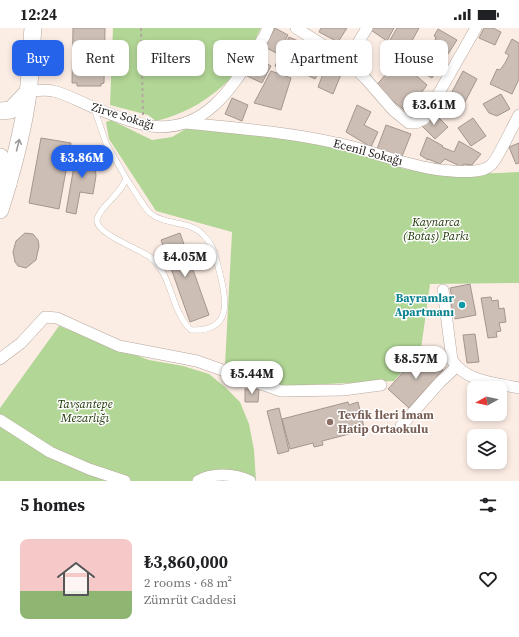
<!DOCTYPE html>
<html lang="en">
<head>
<meta charset="utf-8">
<style>
  body { margin:0; font-family:"Source Serif 4",serif; background:#f6f6f6; color:#202124; height:100vh; display:flex; flex-direction:column; font-size:15px; white-space:nowrap }
  * { box-sizing:border-box; margin:0 }
  p { font-size:13px; color:#757577 }
  .icon { flex:none; width:22px; height:22px; fill:none; stroke:currentColor; stroke-width:2; stroke-linecap:round; stroke-linejoin:round }
  .map { position:relative; height:453px; overflow:hidden }
  .panel { display:flex; flex-direction:column; background:#fff; flex:1 }
  .panel>* { flex:none }
  .top-card { position:absolute; left:12px; top:12px; width:495px; height:36px; display:flex; gap:8px }
  .needle { width:26px; rotate:262deg }
  .tools { position:absolute; left:467px; top:353px; display:grid; gap:8px }
  .tools a { display:grid; place-items:center; width:40px; height:40px; border-radius:8px; background:#fff; box-shadow:0 2px 6px #0003; font-size:20px }
  .price { position:absolute; translate:-50% -34px; padding:0 9px; border-radius:14px; background:#fff; color:#222; font-size:13px; line-height:26px; filter:drop-shadow(0 1px 2px #0008) }
  .price::after { content:''; position:absolute; left:50%; top:24px; width:12px; height:9px; margin-left:-6px; background:inherit; clip-path:polygon(0 0,100% 0,50% 100%) }
  .price.active { background:#2563eb; color:#fff }
  ul { padding:0; list-style:none }
  li { display:flex; align-items:center; gap:12px; height:100px; padding:0 20px }
  li+li { border-top:1px solid #e0e0e0 }
  li span { display:grid; place-items:center; flex:none; width:112px; height:80px; border-radius:8px; color:#555 }
  li>.icon { margin-inline-start:auto }
  span .icon { width:48px; height:48px; fill:#fffc; stroke-width:1 }
  li b { font-size:17px }
  h2 { display:flex; justify-content:space-between; align-items:center; height:48px; padding:0 20px; font-size:17px }
  .chip { padding:0 14px; border-radius:8px; background:#fff; box-shadow:0 2px 6px #0003; font-size:14px; line-height:36px }
  .chip.active { background:#2563eb; color:#fff }
  .status { display:flex; justify-content:space-between; align-items:center; height:28px; padding:0 20px; background:#fff; direction:ltr }
  .status svg { height:11px; fill:currentColor }
  .map>svg:first-child { display:block }
</style>
</head>
<body>
<div class="status"><b>12:24</b><svg viewBox="0 0 49 12"><path d="M0 12V9h3v3zM5 12V6h3v6zM10 12V3h3v9zM15 12V0h3v12zM26 1h20v11H26zM47 4h2v5h-2z"/></svg></div>
<div class="map">
<svg width="519" height="453" viewBox="0 0 519 453">
  <rect width="100%" height="100%" fill="#fcede4"/>
  <g fill="#b2d696">
    <path d="M113,0H261C253,16 245,35 233,48C212,70 186,86 156,93L148,87L110,77Z"/>
    <path d="M111,92L152,112L172,109L189,99L299,113L339,120L405,141L448,147L519,144V255L430,256L421,321L394,353L282,358L225,337L232,204L156,183L109,111L106,94Z"/>
    <path d="M59,298L149,332L183,338L209,346L226,360L240,374L249,396L254,422L256,453H0V380Z"/>
  </g>
  <g fill="#ccbeb5" stroke="#a4968e">
    <path d="M73,0H105L104,55L101,56V58H77V55H72Z"/>
    <path d="M275,0L288,7L278,26L265,19Z"/>
    <path d="M321,0H347L338,14L319,4Z"/>
    <path d="M368,0H394L387,13Z"/>
    <path d="M397,0H419L407,22L390,12Z"/>
    <path d="M484,0H493L501,4L495,17L479,10Z"/>
    <path d="M438,1L457,12L448,26L433,18L436,9L434,8Z"/>
    <path d="M289,9L305,16L301,24L305,28L300,41L295,38L291,46L275,38Z"/>
    <path d="M512,11L519,15V51L512,66L490,56L497,41L500,42L505,35L509,27L505,25Z"/>
    <path d="M417,19L441,33L432,50L408,37Z"/>
    <path d="M312,22L326,29L315,51L301,44Z"/>
    <path d="M257,30L271,38L262,55L247,48Z"/>
    <path d="M398,32L427,57L407,84L375,59Z"/>
    <path d="M326,38L342,44L333,66L318,59Z"/>
    <path d="M271,43L291,50L281,82L254,75Z"/>
    <path d="M463,43L477,51L457,89L443,81Z"/>
    <path d="M501,66L510,81L497,88L489,85L483,76Z"/>
    <path d="M232,70L248,77L242,93L225,86Z"/>
    <path d="M357,77L371,84L364,97L378,104L371,119L346,104Z"/>
    <path d="M434,85L448,99L435,111L421,97Z"/>
    <path d="M473,90L486,108L471,118L458,100Z"/>
    <path d="M386,97L411,106L401,131L377,121Z"/>
    <path d="M427,109L443,118L442,119L454,124L459,113L481,126L472,137L464,136L462,139L445,131L440,136L428,131V132L420,127Z"/>
    <path d="M41,110L71,115L59,181L29,175Z"/>
    <path d="M519,115V135L516,136L509,119Z"/>
    <path d="M77,121L93,124L96,148L93,166L80,164L76,186L66,184Z"/>
    <path d="M25,205L33,206L38,212L39,218L36,232L26,240L18,238L15,234L13,224L16,213Z"/>
    <path d="M180,205L209,287L190,294L161,212Z"/>
    <path d="M470,256L476,287L455,291L450,272L452,270L450,260Z"/>
    <path d="M491,269L492,273L498,272L499,281L504,280L506,294L499,295L501,303L496,304L497,309L488,310L481,270Z"/>
    <path d="M475,306L479,334L467,335L463,307Z"/>
    <path d="M422,323L443,342L409,380L388,361Z"/>
    <path d="M245,361H259L258,374H245Z"/>
    <path d="M348,374L349,377L358,374L364,399L356,401L357,404L322,413L323,417L314,419L313,415L290,421L282,391Z"/>
    <path d="M279,380L289,423L278,426L267,383Z"/>
  </g>
  <g fill="none" stroke-linecap="round" stroke-linejoin="round">
    <defs>
      <path id="service" d="M94,80L106,115L126,150C122,166 98,180 97,192C95,205 139,221 150,229C173,247 170,282 191,302C233,304 227,272 219,242C216,230 214,218 205,209C191,191 167,199 150,185C145,181 131,157 126,150"/>
      <g id="minor">
        <path d="M296,0L345,31L365,50L393,82L409,95H416L424,91L476,0"/>
        <path d="M347,33L367,0"/>
        <path d="M29,63C36,63 46,61 53,63C67,66 82,75 95,80C113,87 132,95 150,98C210,106 237,51 264,9L268,0"/>
        <path d="M186,95C235,100 287,104 336,115C371,122 405,138 441,142C454,143 481,147 491,137C498,131 513,97 519,87"/>
        <path d="M443,262L452,332C466,354 496,355 519,360"/>
        <path d="M0,331L21,315L45,289L57,290L119,318L197,333L281,363L343,362L381,357"/>
        <path d="M0,392L50,424L89,441L125,453"/>
        <path d="M401,398L440,354L456,339"/>
        <path d="M198,453C212,444 235,446 250,453"/>
      </g>
      <g id="primary">
        <path d="M0,83L11,82L29,63"/>
        <path d="M0,129L8,156"/>
        <path d="M0,182C12,144 23,104 28,65C31,43 31,21 33,0"/>
      </g>
    </defs>
    <use href="#service" stroke="#b6a89f" stroke-width="6"/>
    <use href="#minor" stroke="#b6a89f" stroke-width="12"/>
    <use href="#primary" stroke="#b6a89f" stroke-width="18"/>
    <path stroke="#b3a7a0" stroke-width="2" stroke-dasharray="3 3" stroke-linecap="butt" d="M141,0L143,87"/>
    <use href="#service" stroke="#fff" stroke-width="5.5"/>
    <use href="#minor" stroke="#fff" stroke-width="11"/>
    <use href="#primary" stroke="#fff" stroke-width="17"/>
  </g>
  <defs><path id="oneway-shaft" d="M-6 0H5M1.5-3L5.5 0L1.5 3" fill="none" stroke-width="1.6" stroke-linecap="round" stroke-linejoin="round"/></defs>
  <use stroke="#9b9897" href="#oneway-shaft" transform="translate(18 117) rotate(-76)"/>
  <circle fill="#0f9aa8" stroke="#fff" stroke-width="1.5" cx="462" cy="277" r="4"/>
  <circle fill="#8d6e63" stroke="#fff" stroke-width="1.5" cx="330" cy="394" r="4"/>
  <g text-anchor="middle" dominant-baseline="central" stroke-width="3" stroke-linejoin="round" paint-order="stroke">
    <g font-size="12" fill="#201b18" stroke="#fff">
      <text transform="translate(123 88) rotate(17)">Zirve Sokağı</text>
      <text transform="translate(368 124) rotate(15)">Ecenil Sokağı</text>
    </g>
    <g font-size="12" font-style="italic" fill="#223909" stroke="#fff">
      <text x="436" y="194">Kaynarca<tspan x="436" dy="14">(Botaş) Parkı</tspan></text>
      <text x="85" y="376">Tavşantepe<tspan x="85" dy="14">Mezarlığı</tspan></text>
    </g>
    <g font-size="12" font-weight="bold" fill="#0d838f" stroke="#fff" text-anchor="end">
      <text x="454" y="270">Bayramlar<tspan x="454" dy="14">Apartmanı</tspan></text>
    </g>
    <g font-size="12" font-weight="bold" fill="#785e54" stroke="#fff" text-anchor="start">
      <text x="338" y="387">Tevfik İleri İmam<tspan x="338" dy="14">Hatip Ortaokulu</tspan></text>
    </g>
  </g>
</svg>
<div class="tools">
<a><svg class="needle" viewBox="-14 -14 28 28"><path d="M0-13l5 13h-10z" fill="#e53935"/><path d="M0 13l5-13h-10z" fill="#757577"/></svg></a>
<a><svg class="icon" aria-label="layers" viewBox="0 0 24 24"><path d="M12 4l9 5-9 5-9-5zM3 14l9 5 9-5"/></svg></a>
</div>
<b class="price" style="left:434px;top:98px">₺3.61M</b>
<b class="price active" style="left:82px;top:151px">₺3.86M</b>
<b class="price" style="left:185px;top:250px">₺4.05M</b>
<b class="price" style="left:416px;top:352px">₺8.57M</b>
<b class="price" style="left:252px;top:367px">₺5.44M</b>
<div class="top-card">
<a class="chip active">Buy</a>
<a class="chip">Rent</a>
<a class="chip">Filters</a>
<a class="chip">New</a>
<a class="chip">Apartment</a>
<a class="chip">House</a>
</div>
</div>
<section class="panel">
<h2>5 homes<svg class="icon" aria-label="filters" viewBox="0 0 24 24"><path d="M4 7h16M4 17h16"/><circle cx="9" cy="7" r="2"/><circle cx="15" cy="17" r="2"/></svg></h2>
<ul>
<li><span style="background:linear-gradient(#f6c9c9 65%,#8fb573 0)"><svg class="icon" aria-label="home" viewBox="0 0 24 24"><path d="M3 11l9-7 9 7M6 9v11h12V9"/></svg></span><div><b>₺3,860,000</b><p>2 rooms · 68 m²</p><p>Zümrüt Caddesi</p></div><svg class="icon" aria-label="heart" viewBox="0 0 24 24"><path d="M12 20l-8-8c-3-5 5-10 8-4 3-6 11-1 8 4z"/></svg></li>
</ul>
</section>
</body>
</html>
